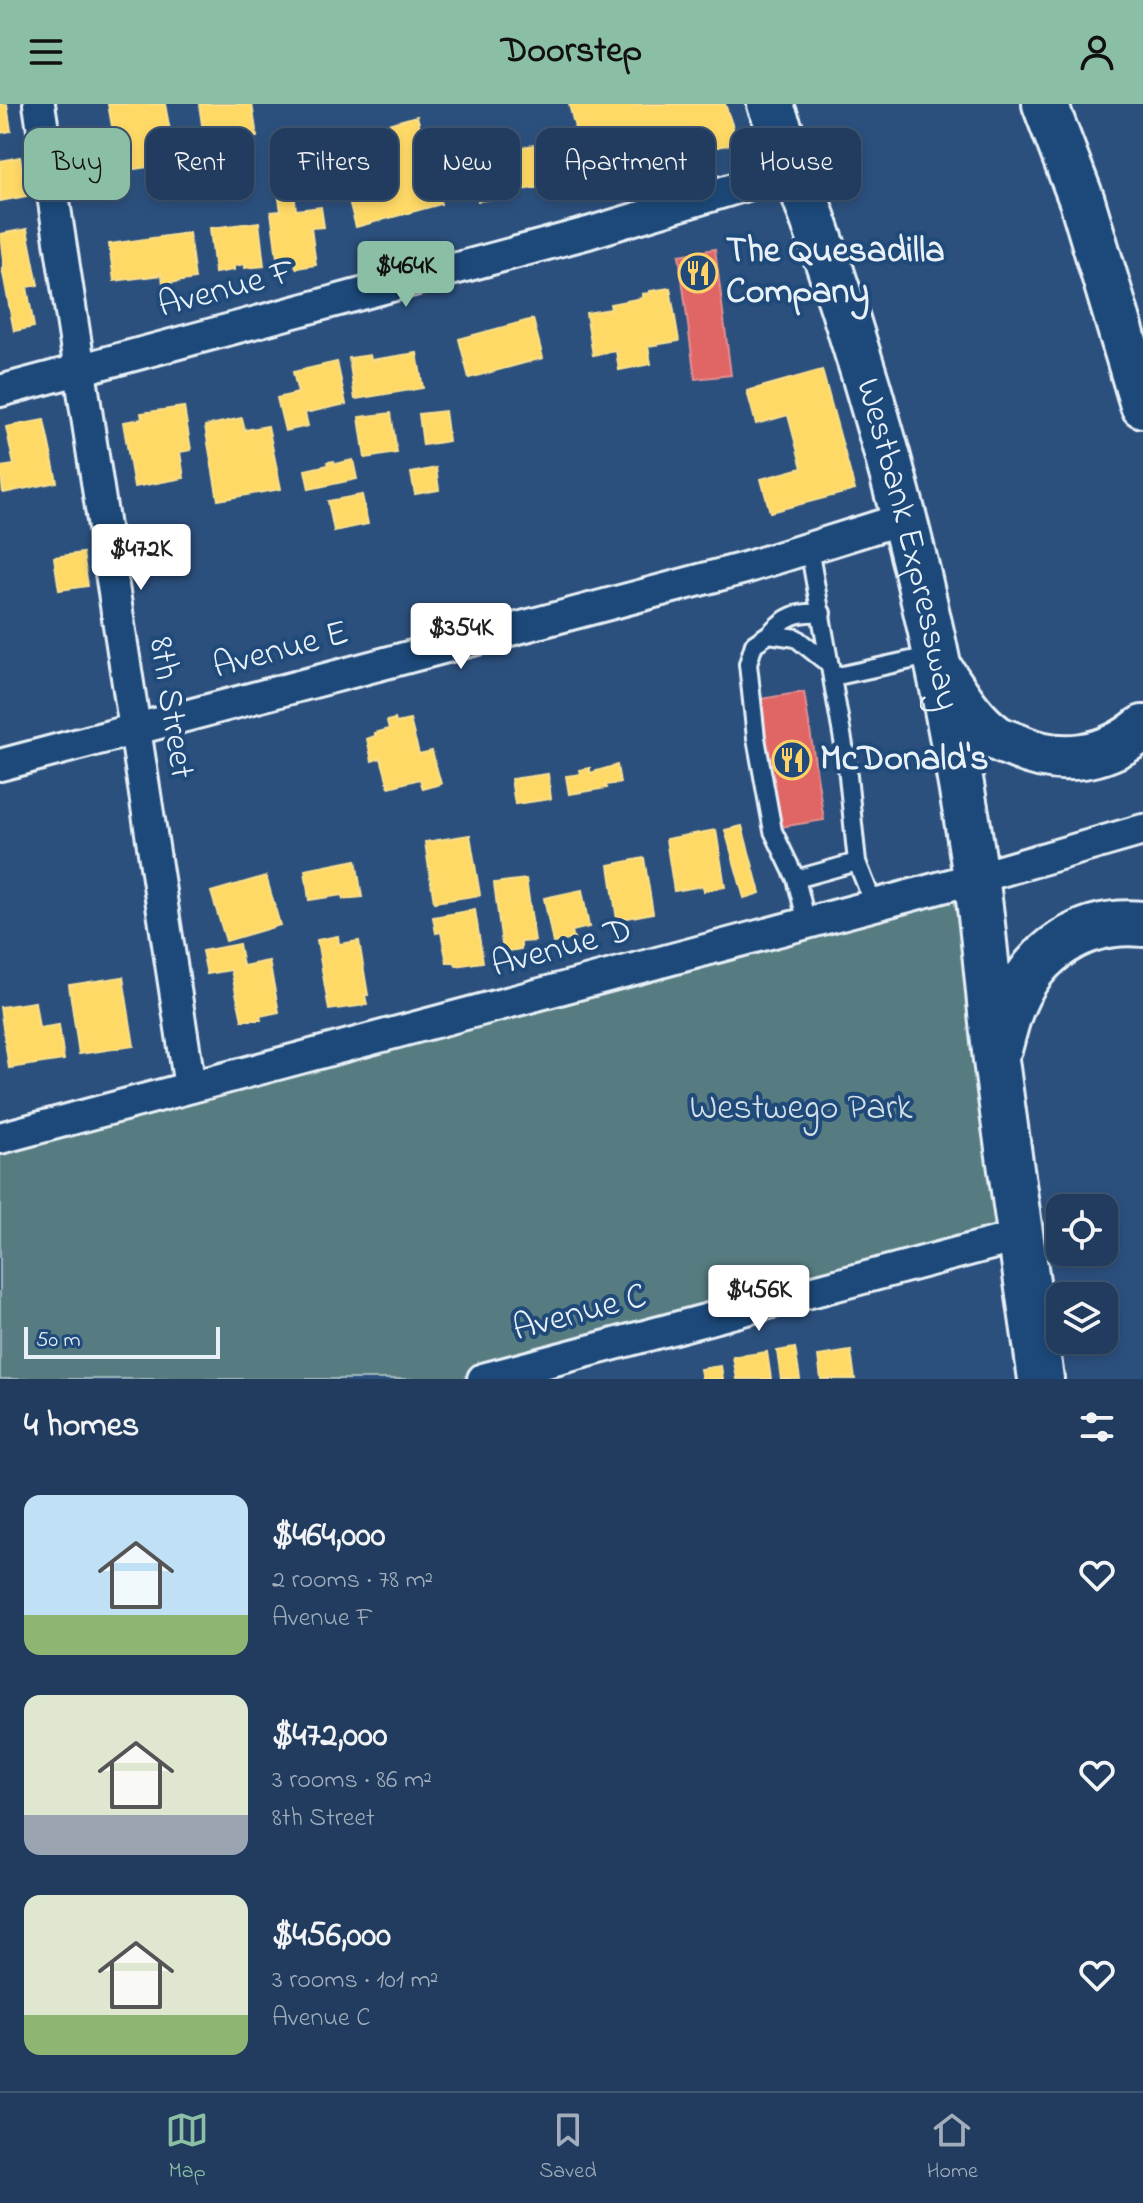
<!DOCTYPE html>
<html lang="en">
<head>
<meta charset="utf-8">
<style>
  body { margin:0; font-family:"Indie Flower",sans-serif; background:#294364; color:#f1f3f6; height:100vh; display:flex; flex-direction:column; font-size:30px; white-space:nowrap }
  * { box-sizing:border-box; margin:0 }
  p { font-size:26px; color:#a2adbc }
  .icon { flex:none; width:44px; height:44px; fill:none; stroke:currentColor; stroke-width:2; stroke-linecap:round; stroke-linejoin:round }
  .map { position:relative; height:1275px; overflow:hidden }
  .sheet { display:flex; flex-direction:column; background:#213c5e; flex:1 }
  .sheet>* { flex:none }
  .guide { position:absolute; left:24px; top:24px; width:1096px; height:72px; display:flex; gap:16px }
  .fabs { position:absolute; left:1046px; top:1090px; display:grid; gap:16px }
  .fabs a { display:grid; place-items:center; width:72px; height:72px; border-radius:16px; background:#213c5e; box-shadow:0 4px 12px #0003,0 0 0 2px #3e5673; font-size:40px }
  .scale { position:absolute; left:24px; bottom:20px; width:196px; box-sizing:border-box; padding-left:8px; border:4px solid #e8f1f8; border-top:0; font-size:22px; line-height:28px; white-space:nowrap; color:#e8f1f8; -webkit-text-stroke:6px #1f4a7a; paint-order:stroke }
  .price { position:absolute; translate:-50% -68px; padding:0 18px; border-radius:8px; background:#fff; color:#222; font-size:26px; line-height:52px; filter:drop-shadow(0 2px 4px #0008) }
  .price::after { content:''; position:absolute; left:50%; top:48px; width:24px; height:18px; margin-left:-12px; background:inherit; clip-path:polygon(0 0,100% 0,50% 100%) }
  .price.current { background:#8abfa5; color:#111 }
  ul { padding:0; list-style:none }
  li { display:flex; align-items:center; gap:24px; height:200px; padding:0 24px }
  li span { display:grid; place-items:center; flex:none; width:224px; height:160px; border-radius:16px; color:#555 }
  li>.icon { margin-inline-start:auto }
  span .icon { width:96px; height:96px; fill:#fffc; stroke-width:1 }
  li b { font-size:34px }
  h2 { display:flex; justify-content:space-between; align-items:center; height:96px; padding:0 24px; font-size:34px }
  .chip { padding:0 28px; border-radius:16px; background:#213c5e; box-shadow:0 4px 12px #0003,0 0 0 2px #3e5673; font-size:28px; line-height:72px }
  .chip.current { background:#8abfa5; color:#111 }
  header { display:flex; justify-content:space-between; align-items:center; height:104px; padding:0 24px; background:#8abfa5; color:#111; font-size:36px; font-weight:700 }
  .menu { display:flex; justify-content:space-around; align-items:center; height:112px; border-top:2px solid #3e5673; background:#213c5e; font-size:22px; color:#a2adbc }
  .menu a { display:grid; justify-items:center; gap:4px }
  .menu .current { color:#8abfa5 }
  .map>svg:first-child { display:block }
</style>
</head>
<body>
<header><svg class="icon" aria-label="menu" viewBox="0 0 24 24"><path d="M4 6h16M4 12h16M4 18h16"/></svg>Doorstep<svg class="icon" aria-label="person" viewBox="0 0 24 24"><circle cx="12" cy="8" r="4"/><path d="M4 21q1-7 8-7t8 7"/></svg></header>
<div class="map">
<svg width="1143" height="1275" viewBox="0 0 1143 1275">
  <rect width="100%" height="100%" fill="#2c507e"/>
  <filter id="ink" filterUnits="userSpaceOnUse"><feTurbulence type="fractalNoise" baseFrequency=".0125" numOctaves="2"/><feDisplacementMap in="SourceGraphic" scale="16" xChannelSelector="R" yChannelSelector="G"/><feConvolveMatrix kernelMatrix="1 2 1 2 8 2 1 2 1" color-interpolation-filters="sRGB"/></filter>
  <g filter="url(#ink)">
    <path fill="#577b81" stroke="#a0b6bc" stroke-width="2" d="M976,774L1021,1132L483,1275H0V1034Z"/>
    <g fill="#ffd966" stroke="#f8e092" stroke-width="2">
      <path d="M0,0H7L11,27L0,29Z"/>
      <path d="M108,0H165L176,59L120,67Z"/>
      <path d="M199,0H252L257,33L205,41Z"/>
      <path d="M569,0H725L738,38L568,81L565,72L569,71L558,29L575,24Z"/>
      <path d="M417,12L441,100L356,123L344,78L374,70L362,27Z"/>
      <path d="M506,32L508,45L549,39L554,73L541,75L542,83L500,89L501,94L478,97L469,37Z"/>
      <path d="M20,53L27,92L0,97V57Z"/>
      <path d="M294,87L296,106L321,103L324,123L311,124L316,161L296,164L295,158L278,161L271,108L281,107L278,89Z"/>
      <path d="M259,118L264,162L245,164V160L234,162V166L215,169L210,124Z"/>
      <path d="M27,125L38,181L27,183L34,223L14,227L2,164H4L0,130Z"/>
      <path d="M189,129L195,175L163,180L162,171L114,177L109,140Z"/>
      <path d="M670,184L679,237L648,242L651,260L619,266L616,247L593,251L586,209L611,205L610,200L642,194V190L650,189V187Z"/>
      <path d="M533,215L543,254L469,274L459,235Z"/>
      <path d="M417,249L423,284L355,295L349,254L370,251L371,256Z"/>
      <path d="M337,258L346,300L305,309L308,322L285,327L277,294L298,289L293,268Z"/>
      <path d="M822,266L855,386L770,408L761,375L802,364L788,311L756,320L747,287Z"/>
      <path d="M184,303L191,346L180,348L184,374L134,383L123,318L142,315L141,309Z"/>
      <path d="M445,307L449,337L423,341L419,310Z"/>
      <path d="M391,309L397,349L365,354L359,313Z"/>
      <path d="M242,314L245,326L268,322L281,385L218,396L205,322Z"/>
      <path d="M44,316L57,378L3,389L0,363L14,361L6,323Z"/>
      <path d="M353,356L357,375L309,385L305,366L328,361L327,358L334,357L335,360Z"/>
      <path d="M436,364L439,386L415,390L411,369Z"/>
      <path d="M362,391L368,420L334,427L328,397Z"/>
      <path d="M83,449L88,482L59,486L54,453Z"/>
      <path d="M395,615L396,619L410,616L419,650L432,647L441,680L423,685L420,675L389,683L381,654L372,657L367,635L375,632V629L389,625L387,617Z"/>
      <path d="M617,661L620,679L606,681L607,684L569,690L566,672L581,670L580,666L590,664V669Z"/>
      <path d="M548,670L551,695L515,700L511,675Z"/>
      <path d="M742,722L760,789L744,794L725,726Z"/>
      <path d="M716,726L725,783L704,787L703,782L674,787L666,735Z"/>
      <path d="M470,731L480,791L434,798L425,738Z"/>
      <path d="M644,754L653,809L617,816L609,761Z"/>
      <path d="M356,756L362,793L343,795L342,791L309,796L305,766Z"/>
      <path d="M266,772L280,821L226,837L211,788Z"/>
      <path d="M526,775L535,837L521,838V845L503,848L494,779Z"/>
      <path d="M582,786L589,823L572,827L574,835L553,839L544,794Z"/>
      <path d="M475,806L483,858L456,862L455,858L447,859L441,828L436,829L433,813Z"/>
      <path d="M338,832L339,840L359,837L368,891H365L367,901L329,906L317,836Z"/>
      <path d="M239,840L243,862L269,857L279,908L260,912L261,916H242L231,866L207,870L202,847Z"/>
      <path d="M123,873L134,942L79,950L69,881Z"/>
      <path d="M35,898L39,924L59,921L64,956L9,964L0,903Z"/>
      <path d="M795,1244L800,1275H781L777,1247Z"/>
      <path d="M851,1247L855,1275H821L818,1252Z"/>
      <path d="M767,1248L771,1275H737L733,1253Z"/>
      <path d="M721,1262L723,1275H702L700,1265Z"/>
    </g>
    <g fill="#e06666" stroke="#e29092" stroke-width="2">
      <path d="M715,145L731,271L695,275L679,151Z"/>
      <path d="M804,588L824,716L780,723L760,595Z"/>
    </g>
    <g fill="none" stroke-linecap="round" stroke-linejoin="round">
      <defs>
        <g id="lane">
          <path d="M809,444L846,653L857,758L874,801"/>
          <path d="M769,530C786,512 797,507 822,509"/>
          <path d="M833,573L934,551"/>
          <path d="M796,775L857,758"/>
          <path d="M807,819L796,775L773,727L756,634L748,560L754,540L769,530L796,534L830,561"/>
        </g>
        <g id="street">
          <path d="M39,0L190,983"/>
          <path d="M0,287L588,129L796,66"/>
          <path d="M0,661L745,464L905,414"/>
          <path d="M0,1034L976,774L1143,726"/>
          <path d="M483,1275L1021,1132"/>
        </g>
        <g id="highway">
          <path id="s1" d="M770,0C868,248 937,509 976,773C985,834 989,895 996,956C1010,1063 1026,1169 1041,1275"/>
          <path d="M1045,0L1082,97L1143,301"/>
          <path d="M943,570C958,592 972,616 994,632C1000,637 1009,639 1016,642C1060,662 1106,655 1143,624"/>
          <path d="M1000,942C1004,928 1007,913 1013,900C1035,846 1085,814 1143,820"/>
        </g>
      </defs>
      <use href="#lane" stroke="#e8f1f8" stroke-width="22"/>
      <use href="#street" stroke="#e8f1f8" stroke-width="36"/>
      <use href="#highway" stroke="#e8f1f8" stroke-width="50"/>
      <use href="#lane" stroke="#1f4a7a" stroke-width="16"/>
      <use href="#street" stroke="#1f4a7a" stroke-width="30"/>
      <use href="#highway" stroke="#1f4a7a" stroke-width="44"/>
    </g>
  </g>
  <defs>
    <symbol id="restaurant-ring" viewBox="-11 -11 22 22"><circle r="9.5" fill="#1f4a7a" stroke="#ffd166" stroke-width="1.5"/><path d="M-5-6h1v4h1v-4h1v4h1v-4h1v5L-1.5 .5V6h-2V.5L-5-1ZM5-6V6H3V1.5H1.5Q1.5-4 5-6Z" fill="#ffd166"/></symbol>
  </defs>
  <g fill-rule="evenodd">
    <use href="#restaurant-ring" x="676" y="147" width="44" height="44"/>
    <use href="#restaurant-ring" x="770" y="634" width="44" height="44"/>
  </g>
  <g text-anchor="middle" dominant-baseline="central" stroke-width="8" stroke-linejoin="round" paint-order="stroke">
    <g font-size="36" font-weight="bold" fill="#e8f1f8" stroke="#1f4a7a" text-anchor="start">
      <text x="726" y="148">The Quesadilla<tspan x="726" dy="41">Company</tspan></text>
      <text x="820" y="656">McDonald's</text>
    </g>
    <g font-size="36" fill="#e8f1f8" stroke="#1f4a7a">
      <text transform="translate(227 186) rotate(-15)">Avenue F</text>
      <text stroke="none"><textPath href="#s1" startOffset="462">Westbank Expressway</textPath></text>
      <text transform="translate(281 547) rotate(-15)">Avenue E</text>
      <text transform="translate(170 604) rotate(81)">8th Street</text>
      <text transform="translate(562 845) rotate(-15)">Avenue D</text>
      <text transform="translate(580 1210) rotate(-15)">Avenue C</text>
    </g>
    <g font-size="36" fill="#d2dfe6" stroke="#1f4a7a">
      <text x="801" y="1005">Westwego Park</text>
    </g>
  </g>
</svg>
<div class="fabs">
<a><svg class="icon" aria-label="locate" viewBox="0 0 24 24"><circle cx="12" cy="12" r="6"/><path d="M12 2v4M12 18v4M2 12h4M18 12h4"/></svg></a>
<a><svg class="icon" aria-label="layers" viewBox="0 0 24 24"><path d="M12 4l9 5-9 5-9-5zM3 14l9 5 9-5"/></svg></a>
</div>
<div class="scale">50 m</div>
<b class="price current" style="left:406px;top:205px">$464K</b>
<b class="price" style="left:141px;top:488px">$472K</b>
<b class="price" style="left:461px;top:567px">$354K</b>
<b class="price" style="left:759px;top:1229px">$456K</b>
<div class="guide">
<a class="chip current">Buy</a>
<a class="chip">Rent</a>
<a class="chip">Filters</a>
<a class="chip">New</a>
<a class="chip">Apartment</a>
<a class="chip">House</a>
</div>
</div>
<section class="sheet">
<h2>4 homes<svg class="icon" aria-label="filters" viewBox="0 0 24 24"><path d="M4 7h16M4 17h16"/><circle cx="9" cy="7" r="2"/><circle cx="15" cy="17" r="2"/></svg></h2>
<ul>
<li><span style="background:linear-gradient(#bfe0f5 75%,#8fb573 0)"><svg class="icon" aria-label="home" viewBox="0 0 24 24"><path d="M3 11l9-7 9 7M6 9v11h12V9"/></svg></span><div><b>$464,000</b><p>2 rooms · 78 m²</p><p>Avenue F</p></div><svg class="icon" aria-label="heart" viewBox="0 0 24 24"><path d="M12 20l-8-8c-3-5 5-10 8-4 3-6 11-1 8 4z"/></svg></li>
<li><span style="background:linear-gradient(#dfe7d0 75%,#9aa5b1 0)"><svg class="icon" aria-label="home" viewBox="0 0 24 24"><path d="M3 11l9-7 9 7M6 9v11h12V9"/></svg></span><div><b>$472,000</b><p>3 rooms · 86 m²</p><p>8th Street</p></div><svg class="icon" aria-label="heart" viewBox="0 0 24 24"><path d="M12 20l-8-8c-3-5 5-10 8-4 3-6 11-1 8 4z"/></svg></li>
<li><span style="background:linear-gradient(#dfe7d0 75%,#8fb573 0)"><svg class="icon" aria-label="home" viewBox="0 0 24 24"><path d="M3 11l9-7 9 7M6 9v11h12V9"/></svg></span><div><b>$456,000</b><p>3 rooms · 101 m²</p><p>Avenue C</p></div><svg class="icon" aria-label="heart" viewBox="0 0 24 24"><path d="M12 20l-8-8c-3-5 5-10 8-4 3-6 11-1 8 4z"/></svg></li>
</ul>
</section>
<nav class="menu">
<a class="current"><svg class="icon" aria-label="map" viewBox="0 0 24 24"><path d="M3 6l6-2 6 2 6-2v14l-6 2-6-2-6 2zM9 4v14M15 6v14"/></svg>Map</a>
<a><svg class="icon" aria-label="saved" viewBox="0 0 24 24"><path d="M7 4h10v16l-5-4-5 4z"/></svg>Saved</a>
<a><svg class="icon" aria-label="home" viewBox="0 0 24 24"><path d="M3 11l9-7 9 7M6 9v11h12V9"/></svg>Home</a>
</nav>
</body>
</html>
